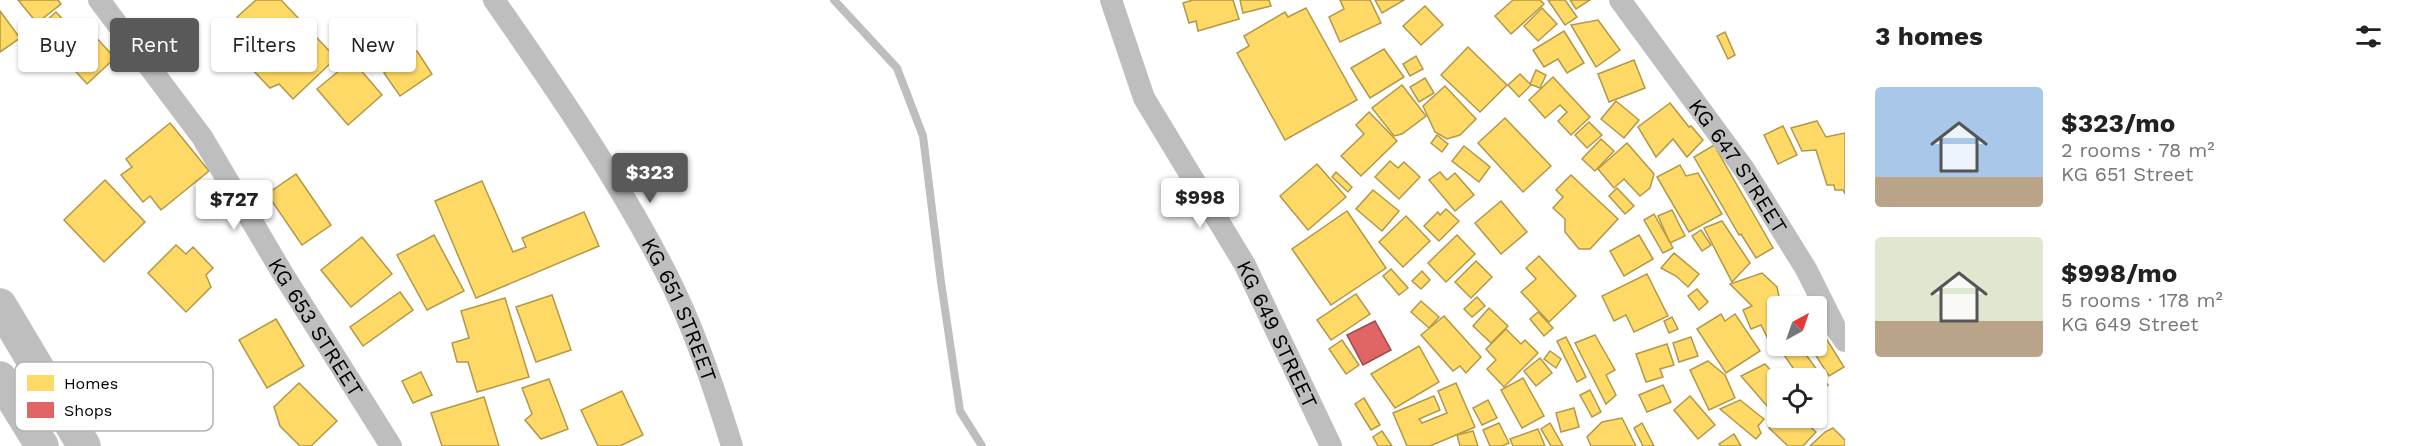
<!DOCTYPE html>
<html lang="en">
<head>
<meta charset="utf-8">
<style>
  body { margin:0; font-family:"Work Sans",sans-serif; background:#f2f2f2; color:#222; height:100vh; display:flex; flex-direction:column; font-size:22px; white-space:nowrap }
  * { box-sizing:border-box; margin:0 }
  p { font-size:20px; color:#767676 }
  .icon { flex:none; width:33px; height:33px; fill:none; stroke:currentColor; stroke-width:2; stroke-linecap:round; stroke-linejoin:round }
  .map { position:relative; flex:1; overflow:hidden }
  .sheet { display:flex; flex-direction:column; background:#fff; width:570px }
  .sheet>* { flex:none }
  .hud { position:absolute; left:18px; top:18px; width:570px; height:54px; display:flex; gap:12px }
  .needle { width:39px; rotate:40deg }
  .controls { position:absolute; left:1767px; top:296px; display:grid; gap:12px }
  .controls a { display:grid; place-items:center; width:60px; height:60px; border-radius:6px; background:#fff; box-shadow:0 2px 4px #0004; font-size:30px }
  .price { position:absolute; translate:-50% -51px; padding:0 14px; border-radius:6px; background:#fff; color:#222; font-size:20px; line-height:39px; filter:drop-shadow(0 2px 3px #0008) }
  .price::after { content:''; position:absolute; left:50%; top:36px; width:18px; height:14px; margin-left:-9px; background:inherit; clip-path:polygon(0 0,100% 0,50% 100%) }
  .price.selected { background:#595959; color:#fff }
  ul { padding:0; list-style:none }
  li { display:flex; align-items:center; gap:18px; height:150px; padding:0 30px }
  li span { display:grid; place-items:center; flex:none; width:168px; height:120px; border-radius:6px; color:#555 }
  li>.icon { margin-inline-start:auto }
  span .icon { width:72px; height:72px; fill:#fffc; stroke-width:1 }
  li b { font-size:26px }
  h2 { display:flex; justify-content:space-between; align-items:center; height:72px; padding:0 30px; font-size:26px }
  .tag { padding:0 21px; border-radius:6px; background:#fff; box-shadow:0 2px 4px #0004; font-size:21px; line-height:54px }
  .tag.selected { background:#595959; color:#fff }
  main { display:flex; flex:1; min-height:0 }
  .map>svg:first-child { display:block }
</style>
</head>
<body>
<main>
<div class="map">
<svg width="1845" height="446" viewBox="0 0 1845 446">
  <rect width="100%" height="100%" fill="#fff"/>
  <g fill="#ffd966" stroke="#b29847" stroke-width="1.5">
    <path d="M18,0H58L61,4L37,23Z"/>
    <path d="M256,0H281L336,58L293,99L279,84L270,88L242,59L260,41L237,17Z"/>
    <path d="M1193,0H1233L1239,19L1198,31L1196,21L1189,23L1183,3Z"/>
    <path d="M1240,0H1269L1271,6L1243,13Z"/>
    <path d="M1340,0H1370L1381,23L1340,42L1329,17L1344,9Z"/>
    <path d="M1375,0H1404L1382,13Z"/>
    <path d="M1513,0H1540L1544,4L1511,34L1495,16Z"/>
    <path d="M1548,0H1565L1577,17L1565,25Z"/>
    <path d="M1570,0H1590L1576,9Z"/>
    <path d="M1425,6L1443,25L1421,45L1403,26Z"/>
    <path d="M1306,8L1357,100L1285,140L1237,53L1249,46L1244,36L1285,12L1288,17Z"/>
    <path d="M1542,8L1557,24L1538,41L1524,26Z"/>
    <path d="M0,11L20,38L0,52Z"/>
    <path d="M56,12L70,27L79,19L115,58L87,84L37,29Z"/>
    <path d="M1598,20L1620,50L1596,67L1571,25Z"/>
    <path d="M1564,31L1584,63L1567,73L1558,59L1544,67L1533,50Z"/>
    <path d="M1725,32L1735,55L1728,59L1717,36Z"/>
    <path d="M1468,47L1507,85L1480,112L1441,75Z"/>
    <path d="M1384,49L1404,77L1370,98L1351,68Z"/>
    <path d="M417,51L432,74L400,96L384,73Z"/>
    <path d="M1416,56L1423,69L1410,76L1403,64Z"/>
    <path d="M352,60L382,95L348,125L317,89Z"/>
    <path d="M1634,60L1645,88L1609,102L1598,74Z"/>
    <path d="M1536,70L1546,75L1540,88L1530,84Z"/>
    <path d="M1520,74L1531,85L1519,97L1508,85Z"/>
    <path d="M1553,77L1590,117L1571,135L1558,121L1567,112L1560,105L1545,118L1529,100Z"/>
    <path d="M1425,78L1434,93L1419,102L1410,87Z"/>
    <path d="M1402,85L1426,116L1402,134L1394,136L1372,108Z"/>
    <path d="M1445,86L1476,119L1460,135L1447,139L1435,132L1423,106Z"/>
    <path d="M1616,101L1639,120L1624,138L1601,119Z"/>
    <path d="M1670,103L1689,127L1691,126L1703,140L1687,157L1673,139L1656,157L1638,127Z"/>
    <path d="M1369,112L1397,141L1361,176L1341,156L1364,134L1356,125Z"/>
    <path d="M1505,118L1551,166L1523,192L1478,143Z"/>
    <path d="M1817,121L1826,137L1845,133V194L1843,190H1835L1834,185H1827L1816,150L1802,151L1791,128Z"/>
    <path d="M1589,122L1602,135L1587,148L1575,135Z"/>
    <path d="M170,123L209,171L161,210L150,196L143,202L121,175L132,167L126,159Z"/>
    <path d="M1783,126L1797,155L1778,164L1764,135Z"/>
    <path d="M1437,135L1448,144L1442,152L1431,143Z"/>
    <path d="M1601,139L1614,151L1595,171L1582,159Z"/>
    <path d="M1627,143L1654,174L1650,188L1640,196L1624,179L1614,188L1598,169Z"/>
    <path d="M1714,145L1773,248L1756,258L1741,234L1739,235L1694,157Z"/>
    <path d="M1464,146L1490,167L1479,182L1452,161Z"/>
    <path d="M1390,161L1398,168L1404,162L1420,177L1399,199L1375,177Z"/>
    <path d="M1317,164L1346,197L1308,230L1280,196Z"/>
    <path d="M1680,165L1686,176L1698,173L1722,214L1689,232L1657,177Z"/>
    <path d="M1336,172L1352,187L1348,192L1332,177Z"/>
    <path d="M1440,172L1447,180L1455,173L1474,195L1455,211L1429,180Z"/>
    <path d="M296,174L331,225L302,245L267,194Z"/>
    <path d="M1571,175L1618,219L1590,249H1579L1565,232V219L1553,208L1563,197L1556,190Z"/>
    <path d="M105,180L145,222L104,262L64,220Z"/>
    <path d="M482,181L513,252L526,247L522,238L584,212L599,246L476,298L435,201Z"/>
    <path d="M1617,188L1634,206L1625,214L1609,196Z"/>
    <path d="M1373,190L1399,211L1382,231L1356,209Z"/>
    <path d="M1501,201L1527,232L1501,254L1475,223Z"/>
    <path d="M1446,209L1459,221L1439,241L1424,226L1438,212L1440,215Z"/>
    <path d="M1672,210L1685,236L1670,243L1658,216Z"/>
    <path d="M1347,211L1386,268L1331,305L1292,249Z"/>
    <path d="M1654,214L1673,248L1663,253L1644,220Z"/>
    <path d="M1406,216L1430,241L1403,267L1379,242Z"/>
    <path d="M1722,221L1750,263L1732,282L1704,228Z"/>
    <path d="M1701,230L1711,245L1702,251L1692,236Z"/>
    <path d="M434,235L464,291L427,310L397,255Z"/>
    <path d="M1457,235L1475,254L1446,282L1428,263Z"/>
    <path d="M1639,235L1653,259L1624,276L1610,251Z"/>
    <path d="M362,237L392,274L351,307L321,270Z"/>
    <path d="M176,245L186,254L193,247L213,268L206,275L211,287L186,312L148,273Z"/>
    <path d="M1674,253L1699,274L1688,287L1676,276L1661,268Z"/>
    <path d="M1539,256L1576,296L1549,322L1521,292L1536,279L1526,268Z"/>
    <path d="M1476,261L1492,277L1471,298L1455,282Z"/>
    <path d="M1391,269L1408,288L1399,295L1383,276Z"/>
    <path d="M1422,271L1430,280L1421,289L1412,281Z"/>
    <path d="M1762,273L1777,287L1781,306H1778V345H1787L1774,351L1761,325L1751,329L1743,310L1752,306L1730,284Z"/>
    <path d="M1647,274L1668,316L1634,332L1626,315L1614,321L1602,296Z"/>
    <path d="M1697,289L1708,302L1699,310L1688,296Z"/>
    <path d="M400,292L413,310L363,346L350,327Z"/>
    <path d="M1356,294L1370,314L1331,340L1317,320Z"/>
    <path d="M552,295L571,350L536,362L516,307Z"/>
    <path d="M1477,297L1485,306L1472,317L1464,309Z"/>
    <path d="M505,298L529,377L477,392L468,362H457L452,343L469,338L461,311Z"/>
    <path d="M1421,301L1439,317L1429,328L1411,312Z"/>
    <path d="M1489,308L1508,326L1491,343L1473,326Z"/>
    <path d="M1538,312L1553,328L1544,336L1530,319Z"/>
    <path d="M1721,314L1725,321L1735,314L1760,351L1726,373L1697,329Z"/>
    <path d="M1444,316L1481,357L1466,373L1460,366L1453,371L1421,335Z"/>
    <path d="M1672,317L1678,329L1669,333L1664,321Z"/>
    <path d="M276,319L304,366L267,388L239,340Z"/>
    <path d="M1819,327L1844,367L1829,376L1809,345H1816V329Z"/>
    <path d="M1506,329L1521,344L1525,340L1538,353L1504,387L1487,369L1496,360L1486,349Z"/>
    <path d="M1595,335L1615,370L1606,375L1616,395L1606,404L1575,343Z"/>
    <path d="M1566,337L1586,377L1577,382L1557,341Z"/>
    <path d="M1691,337L1698,356L1679,362L1673,343Z"/>
    <path d="M1342,340L1359,365L1346,374L1329,349Z"/>
    <path d="M1667,344L1674,365L1660,369L1663,377L1646,382L1636,354Z"/>
    <path d="M1799,345L1828,385L1816,393V378H1800L1784,355Z"/>
    <path d="M1419,346L1439,382L1395,408L1371,374Z"/>
    <path d="M1550,351L1561,359L1556,368L1544,359Z"/>
    <path d="M1540,358L1552,373L1536,386L1524,371Z"/>
    <path d="M1708,361L1725,375L1735,398L1709,410L1690,370Z"/>
    <path d="M1765,364L1778,378V397L1767,406L1741,376Z"/>
    <path d="M421,372L432,395L413,403L402,381Z"/>
    <path d="M1523,378L1544,416L1522,428L1501,390Z"/>
    <path d="M549,379L568,429L541,439L525,420L532,414L522,388Z"/>
    <path d="M299,383L337,421L311,446H300L280,426L274,407Z"/>
    <path d="M1456,383L1475,427L1430,446H1407L1393,413L1434,396L1440,410L1419,419L1422,423L1447,413L1438,391Z"/>
    <path d="M1663,385L1671,402L1647,412L1639,395Z"/>
    <path d="M1590,390L1601,412L1592,417L1580,395Z"/>
    <path d="M622,391L643,435L620,446H598L581,410Z"/>
    <path d="M1690,396L1715,425L1698,439L1674,410Z"/>
    <path d="M484,397L499,446H442L431,413Z"/>
    <path d="M1364,398L1380,425L1371,430L1355,404Z"/>
    <path d="M1488,400L1497,418L1482,425L1473,408Z"/>
    <path d="M1740,400L1764,419L1758,426L1761,433L1756,439L1720,409Z"/>
    <path d="M1574,408L1579,427L1561,432L1556,413Z"/>
    <path d="M1780,417H1800L1816,432L1803,446H1788L1769,428Z"/>
    <path d="M1622,418L1636,446H1591L1587,437L1602,422Z"/>
    <path d="M1499,423L1509,443L1502,446H1490L1483,430Z"/>
    <path d="M1550,423L1563,446H1551L1541,429Z"/>
    <path d="M1642,423L1654,446H1643L1634,428Z"/>
    <path d="M1833,428L1845,440V446H1810L1825,432Z"/>
    <path d="M1538,429L1545,446H1513L1510,439Z"/>
    <path d="M1382,431L1392,446H1378L1373,437Z"/>
    <path d="M1473,431L1478,446H1460L1457,435Z"/>
    <path d="M1734,434L1741,446H1721L1719,444Z"/>
  </g>
  <path fill="#e06666" stroke="#9d4747" stroke-width="1.5" d="M1375,321L1391,350L1363,365L1347,335Z"/>
  <g fill="none" stroke-linecap="round" stroke-linejoin="round">
    <path stroke="#bebebe" stroke-width="8" d="M834,0L897,68L923,136L941,282L960,411L982,446"/>
    <defs>
      <g id="primary">
        <path d="M0,305L84,446"/>
        <path d="M0,378L42,446"/>
      </g>
    </defs>
    <use href="#primary" stroke="#dbdbdb" stroke-width="34"/>
    <g stroke="#bebebe" stroke-width="22">
      <path id="s1" d="M99,0L202,137L283,274L391,446"/>
      <path id="s2" d="M494,0C554,86 614,173 663,267C693,324 713,385 732,446"/>
      <path id="s3" d="M1111,0L1144,98L1245,265L1331,446"/>
      <path id="s4" d="M1620,0L1744,169L1806,269L1835,327L1845,341"/>
    </g>
    <use href="#primary" stroke="#bebebe" stroke-width="33"/>
  </g>
  <g text-anchor="middle" dominant-baseline="central" stroke-width="6" stroke-linejoin="round" paint-order="stroke">
    <g font-size="21" fill="#000" stroke="#fff">
      <text stroke="none"><textPath href="#s4" startOffset="204">KG 647 STREET</textPath></text>
      <text stroke="none"><textPath href="#s2" startOffset="362">KG 651 STREET</textPath></text>
      <text stroke="none"><textPath href="#s1" startOffset="393">KG 653 STREET</textPath></text>
      <text stroke="none"><textPath href="#s3" startOffset="375">KG 649 STREET</textPath></text>
    </g>
  </g>
  <rect x="15" y="362" width="198" height="69" rx="9" fill="#fff" stroke="#b2b2b2" stroke-width="1.5"/>
  <rect x="27" y="375" width="27" height="16" fill="#ffd966"/>
  <rect x="27" y="402" width="27" height="16" fill="#e06666"/>
  <g font-size="16" fill="#000">
    <text x="64" y="389">Homes</text>
    <text x="64" y="416">Shops</text>
  </g>
</svg>
<div class="controls">
<a><svg class="needle" viewBox="-14 -14 28 28"><path d="M0-13l5 13h-10z" fill="#e53935"/><path d="M0 13l5-13h-10z" fill="#767676"/></svg></a>
<a><svg class="icon" aria-label="locate" viewBox="0 0 24 24"><circle cx="12" cy="12" r="6"/><path d="M12 2v4M12 18v4M2 12h4M18 12h4"/></svg></a>
</div>
<b class="price selected" style="left:650px;top:204px">$323</b>
<b class="price" style="left:1200px;top:229px">$998</b>
<b class="price" style="left:234px;top:231px">$727</b>
<div class="hud">
<a class="tag">Buy</a>
<a class="tag selected">Rent</a>
<a class="tag">Filters</a>
<a class="tag">New</a>
</div>
</div>
<section class="sheet">
<h2>3 homes<svg class="icon" aria-label="filters" viewBox="0 0 24 24"><path d="M4 7h16M4 17h16"/><circle cx="9" cy="7" r="2"/><circle cx="15" cy="17" r="2"/></svg></h2>
<ul>
<li><span style="background:linear-gradient(#a9c7e8 75%,#b9a48a 0)"><svg class="icon" aria-label="home" viewBox="0 0 24 24"><path d="M3 11l9-7 9 7M6 9v11h12V9"/></svg></span><div><b>$323/mo</b><p>2 rooms · 78 m²</p><p>KG 651 Street</p></div></li>
<li><span style="background:linear-gradient(#dfe7d0 70%,#b9a48a 0)"><svg class="icon" aria-label="home" viewBox="0 0 24 24"><path d="M3 11l9-7 9 7M6 9v11h12V9"/></svg></span><div><b>$998/mo</b><p>5 rooms · 178 m²</p><p>KG 649 Street</p></div></li>
</ul>
</section>
</main>
</body>
</html>
